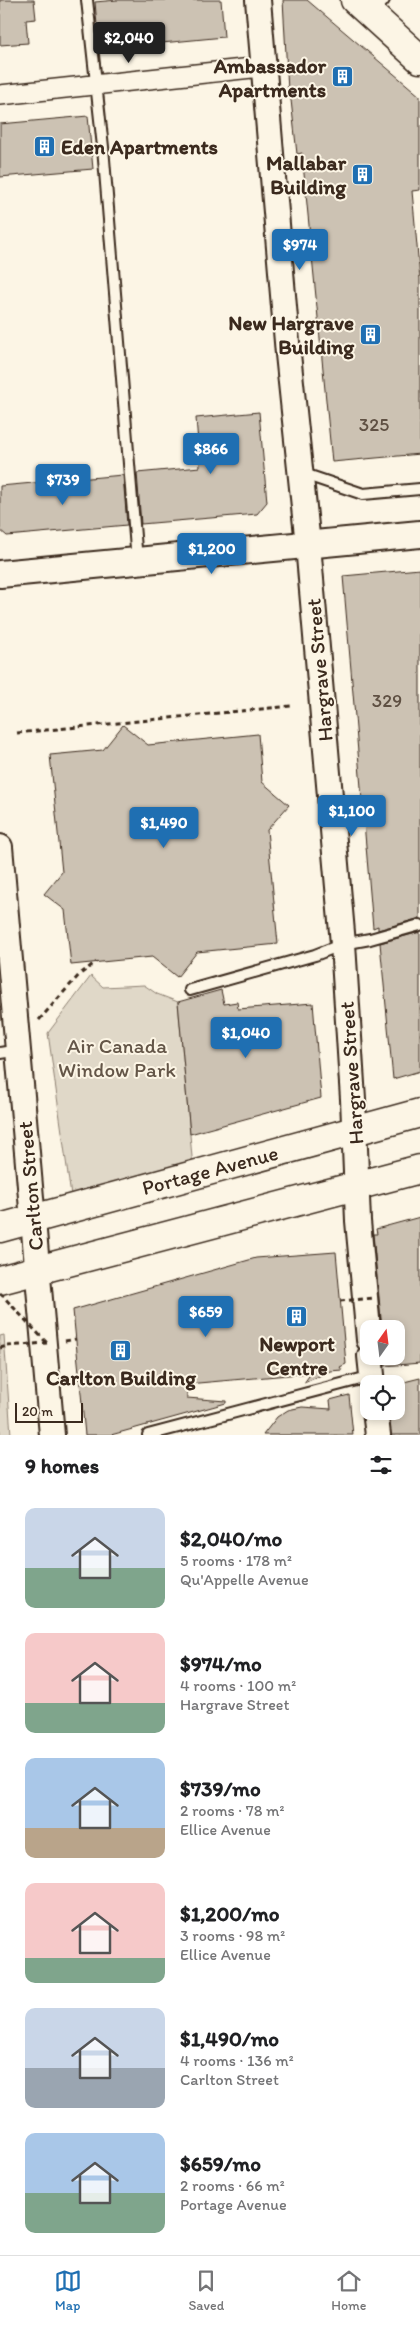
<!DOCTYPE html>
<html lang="en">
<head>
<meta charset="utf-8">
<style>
  body { margin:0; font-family:Itim,sans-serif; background:#f6f6f6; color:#202124; height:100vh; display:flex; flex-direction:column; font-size:19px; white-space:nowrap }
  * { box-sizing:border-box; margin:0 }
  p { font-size:16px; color:#757577 }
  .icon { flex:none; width:28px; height:28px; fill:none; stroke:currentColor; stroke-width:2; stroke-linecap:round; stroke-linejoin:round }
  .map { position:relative; height:1435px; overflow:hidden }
  .details { display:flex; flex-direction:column; background:#fff; flex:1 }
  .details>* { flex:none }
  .needle { width:32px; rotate:14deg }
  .tools { position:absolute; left:360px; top:1320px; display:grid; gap:10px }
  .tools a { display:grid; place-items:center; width:45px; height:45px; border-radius:10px; background:#fff; box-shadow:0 2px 8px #0003; font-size:25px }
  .scale { position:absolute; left:15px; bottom:12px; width:68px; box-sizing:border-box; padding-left:5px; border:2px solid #3b2a1e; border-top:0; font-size:14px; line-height:18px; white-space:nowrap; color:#3b2a1e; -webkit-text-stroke:4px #fcf5e5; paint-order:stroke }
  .price { position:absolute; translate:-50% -42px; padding:0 11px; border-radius:5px; background:#1f6fb2; color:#fff; font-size:16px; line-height:32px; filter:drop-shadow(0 1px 2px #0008) }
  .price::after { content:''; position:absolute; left:50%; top:30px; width:15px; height:11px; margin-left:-8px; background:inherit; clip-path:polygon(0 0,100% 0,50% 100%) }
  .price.current { background:#222; color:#fff }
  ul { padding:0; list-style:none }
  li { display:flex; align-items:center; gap:15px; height:125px; padding:0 25px }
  li span { display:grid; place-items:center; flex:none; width:140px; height:100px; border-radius:10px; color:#555 }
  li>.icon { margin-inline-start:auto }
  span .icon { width:60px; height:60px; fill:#fffc; stroke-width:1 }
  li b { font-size:21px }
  h2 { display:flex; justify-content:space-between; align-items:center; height:60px; padding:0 25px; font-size:21px }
  .menu { display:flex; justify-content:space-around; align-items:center; height:70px; border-top:1px solid #e0e0e0; background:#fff; font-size:14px; color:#757577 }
  .menu a { display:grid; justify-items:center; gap:2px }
  .menu .current { color:#1f6fb2 }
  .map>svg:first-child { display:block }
</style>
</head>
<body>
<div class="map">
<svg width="420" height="1435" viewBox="0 0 420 1435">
  <rect width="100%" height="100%" fill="#fcf5e5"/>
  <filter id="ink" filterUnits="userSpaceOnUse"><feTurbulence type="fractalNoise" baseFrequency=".02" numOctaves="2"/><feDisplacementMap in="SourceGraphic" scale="10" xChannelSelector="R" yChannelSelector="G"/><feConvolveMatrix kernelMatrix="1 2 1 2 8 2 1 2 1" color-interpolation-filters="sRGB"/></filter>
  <g filter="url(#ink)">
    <g fill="#e0d8c8" stroke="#8e8173">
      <path d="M91,976L103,987L144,985L157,994L178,1002L193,1168L72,1203L48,1033Z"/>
      <path d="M4,1335L11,1435H0V1336Z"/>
    </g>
    <g fill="#ccc2b3" stroke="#3b2a1e">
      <path d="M0,0H34L36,19L26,20L28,43L0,45Z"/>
      <path d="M117,0H221L224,37L99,49L95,2Z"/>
      <path d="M283,0H307L420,96V190L412,191L420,279V454L332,462L302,153L297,154L290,91H288Z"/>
      <path d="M88,116L93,169L0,177V124Z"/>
      <path d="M259,412L267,502L257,514L141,524L137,473L200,467L196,418Z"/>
      <path d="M123,475L127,525L7,536L0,530V486Z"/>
      <path d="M420,569V918L378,930V926L373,928L343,576Z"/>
      <path d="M123,725L148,745L258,734L262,782L289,805L267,830L278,944L197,952L177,977L152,957L71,965L65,910L44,894L62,872L50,755L103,750Z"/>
      <path d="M420,932V1071L393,1079L380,943Z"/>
      <path d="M221,990L224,1004L237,1002L238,1009L313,1003L321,1098L190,1134L178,1002Z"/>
      <path d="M420,1217V1363L385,1366L384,1356H396V1329H382L373,1234H377L376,1229Z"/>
      <path d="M336,1252L346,1364L340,1367L342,1370L330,1371L304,1383L311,1373L187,1384V1398L226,1401V1403L111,1435H85L73,1310L256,1258Z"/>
      <path d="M420,1378V1435H391L389,1411H396V1384Z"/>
      <path d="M349,1395L353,1435H263L277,1417L288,1410L302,1407L331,1409L330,1400Z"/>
    </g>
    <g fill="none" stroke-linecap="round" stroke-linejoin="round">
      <defs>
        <g id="service">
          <path d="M87,0L103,147L137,561"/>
          <path d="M372,14L384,0"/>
          <path d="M301,473L363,494L420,489"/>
          <path d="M190,990L315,955L343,944L370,939L420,925"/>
          <path d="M0,1053L19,1050"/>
          <path d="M148,1435L372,1376"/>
        </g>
        <path id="minor" d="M0,95L262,67"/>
        <g id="tertiary">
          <path d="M258,0L288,354L308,545L343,944L353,1099L358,1221L369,1340"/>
          <path d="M0,847L52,1435"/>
          <path d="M370,1356L373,1384"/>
          <path d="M375,1411L378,1435"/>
        </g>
        <path id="secondary" d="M0,574L420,534"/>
        <g id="primary">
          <path d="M355,0L420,59"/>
          <path d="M0,1228L420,1113"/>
          <path d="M0,1280L420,1169"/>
        </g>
      </defs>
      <use href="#service" stroke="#3b2a1e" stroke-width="14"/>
      <use href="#minor" stroke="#3b2a1e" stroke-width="22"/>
      <use href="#tertiary" stroke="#3b2a1e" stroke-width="28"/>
      <use href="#secondary" stroke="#3b2a1e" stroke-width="30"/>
      <use href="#primary" stroke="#3b2a1e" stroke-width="31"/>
      <g stroke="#3b2a1e" stroke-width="3" stroke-dasharray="5 4" stroke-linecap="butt">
        <path d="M17,733L291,706"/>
        <path d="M39,1020L79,975L96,962"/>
        <path d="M65,1341L76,1339"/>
        <path d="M0,1348L7,1346"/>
      </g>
      <use href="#service" stroke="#fcf5e5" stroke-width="10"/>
      <use href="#minor" stroke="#fcf5e5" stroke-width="19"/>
      <use href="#tertiary" stroke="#fcf5e5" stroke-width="24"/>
      <use href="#secondary" stroke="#fcf5e5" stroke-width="26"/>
      <use href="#primary" stroke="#fcf5e5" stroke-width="28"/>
      <g stroke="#3b2a1e" stroke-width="3" stroke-dasharray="5 4" stroke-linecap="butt">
        <path d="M0,1293L47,1343"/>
        <path d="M340,1301L374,1298"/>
        <path d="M7,1346L47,1343"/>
      </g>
    </g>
  </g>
  <defs>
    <symbol id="building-square" viewBox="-11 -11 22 22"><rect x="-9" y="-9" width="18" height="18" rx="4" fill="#1f6fb2" stroke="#fcf5e5"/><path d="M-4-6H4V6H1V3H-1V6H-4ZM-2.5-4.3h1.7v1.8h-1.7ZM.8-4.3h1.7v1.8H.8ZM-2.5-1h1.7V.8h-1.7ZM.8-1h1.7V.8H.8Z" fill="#fff"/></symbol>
  </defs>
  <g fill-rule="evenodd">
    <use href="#building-square" x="330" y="64" width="25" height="25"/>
    <use href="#building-square" x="32" y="134" width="25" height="25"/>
    <use href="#building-square" x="350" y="162" width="25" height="25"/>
    <use href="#building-square" x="358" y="322" width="25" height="25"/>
    <use href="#building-square" x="284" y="1304" width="25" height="25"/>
    <use href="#building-square" x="108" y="1338" width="25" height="25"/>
  </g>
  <g text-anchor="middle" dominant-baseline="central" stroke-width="4" stroke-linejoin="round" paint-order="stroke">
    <g font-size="19" fill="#5f5043">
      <text x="374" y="424">325</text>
      <text x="387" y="700">329</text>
    </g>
    <g font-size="21" font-weight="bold" fill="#3b2a1e" stroke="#fcf5e5" text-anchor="end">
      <text x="326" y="65">Ambassador<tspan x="326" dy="24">Apartments</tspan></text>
      <text x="61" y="146" text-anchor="start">Eden Apartments</text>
      <text x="346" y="162">Mallabar<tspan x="346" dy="24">Building</tspan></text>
      <text x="354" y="322">New Hargrave<tspan x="354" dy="24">Building</tspan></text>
      <text x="297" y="1343" text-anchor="middle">Newport<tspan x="297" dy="24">Centre</tspan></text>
      <text x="121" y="1377" text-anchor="middle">Carlton Building</text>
    </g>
    <g font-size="21" fill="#3b2a1e" stroke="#fcf5e5">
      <text transform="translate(319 670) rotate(-95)">Hargrave Street</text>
      <text transform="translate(351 1073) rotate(-94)">Hargrave Street</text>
      <text transform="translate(210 1170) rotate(-15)">Portage Avenue</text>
      <text transform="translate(30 1186) rotate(-95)">Carlton Street</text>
    </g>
    <g font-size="21" fill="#645648" stroke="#fcf5e5">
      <text x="117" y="1045">Air Canada<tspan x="117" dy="24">Window Park</tspan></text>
    </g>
  </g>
</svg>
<div class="tools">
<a><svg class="needle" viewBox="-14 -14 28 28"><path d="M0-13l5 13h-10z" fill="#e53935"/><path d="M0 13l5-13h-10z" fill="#757577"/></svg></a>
<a><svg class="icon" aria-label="locate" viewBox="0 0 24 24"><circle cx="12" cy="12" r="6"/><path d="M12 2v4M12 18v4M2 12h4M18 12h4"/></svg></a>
</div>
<div class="scale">20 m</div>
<b class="price current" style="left:129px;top:64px">$2,040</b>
<b class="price" style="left:300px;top:271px">$974</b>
<b class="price" style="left:211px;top:475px">$866</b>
<b class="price" style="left:63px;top:506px">$739</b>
<b class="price" style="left:212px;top:575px">$1,200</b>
<b class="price" style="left:352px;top:837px">$1,100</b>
<b class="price" style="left:164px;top:849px">$1,490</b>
<b class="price" style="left:246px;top:1059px">$1,040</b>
<b class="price" style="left:206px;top:1338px">$659</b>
</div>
<section class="details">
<h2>9 homes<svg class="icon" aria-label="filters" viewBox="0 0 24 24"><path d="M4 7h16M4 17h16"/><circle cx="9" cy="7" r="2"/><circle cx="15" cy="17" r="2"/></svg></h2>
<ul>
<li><span style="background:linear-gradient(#c9d6e8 60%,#7fa58c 0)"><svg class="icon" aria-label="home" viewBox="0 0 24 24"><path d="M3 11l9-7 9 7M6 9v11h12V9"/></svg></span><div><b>$2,040/mo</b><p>5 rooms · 178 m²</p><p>Qu'Appelle Avenue</p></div></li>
<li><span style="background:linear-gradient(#f6c9c9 70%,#7fa58c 0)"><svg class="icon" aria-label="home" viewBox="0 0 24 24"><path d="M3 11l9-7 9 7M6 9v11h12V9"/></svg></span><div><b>$974/mo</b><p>4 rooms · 100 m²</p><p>Hargrave Street</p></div></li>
<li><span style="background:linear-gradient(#a9c7e8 70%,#b9a48a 0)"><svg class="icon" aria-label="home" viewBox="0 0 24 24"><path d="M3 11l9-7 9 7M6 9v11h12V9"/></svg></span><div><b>$739/mo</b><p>2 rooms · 78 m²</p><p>Ellice Avenue</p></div></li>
<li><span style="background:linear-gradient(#f6c9c9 75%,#7fa58c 0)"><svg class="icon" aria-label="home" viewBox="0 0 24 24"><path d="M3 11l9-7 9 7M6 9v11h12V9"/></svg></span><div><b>$1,200/mo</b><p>3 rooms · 98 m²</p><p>Ellice Avenue</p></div></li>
<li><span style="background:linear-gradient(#c9d6e8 60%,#9aa5b1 0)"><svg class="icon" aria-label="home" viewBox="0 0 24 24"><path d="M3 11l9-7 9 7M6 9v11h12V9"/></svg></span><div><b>$1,490/mo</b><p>4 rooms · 136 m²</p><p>Carlton Street</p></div></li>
<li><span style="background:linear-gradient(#a9c7e8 60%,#7fa58c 0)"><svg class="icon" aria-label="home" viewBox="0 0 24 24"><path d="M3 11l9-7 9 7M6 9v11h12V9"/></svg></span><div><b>$659/mo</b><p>2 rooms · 66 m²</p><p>Portage Avenue</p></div></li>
</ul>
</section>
<nav class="menu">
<a class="current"><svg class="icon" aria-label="map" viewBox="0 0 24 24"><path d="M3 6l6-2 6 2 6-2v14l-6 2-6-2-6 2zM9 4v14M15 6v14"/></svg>Map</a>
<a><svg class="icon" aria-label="saved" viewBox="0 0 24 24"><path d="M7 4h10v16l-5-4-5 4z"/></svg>Saved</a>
<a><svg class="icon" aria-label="home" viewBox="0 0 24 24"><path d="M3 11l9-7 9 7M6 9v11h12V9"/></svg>Home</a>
</nav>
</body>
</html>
